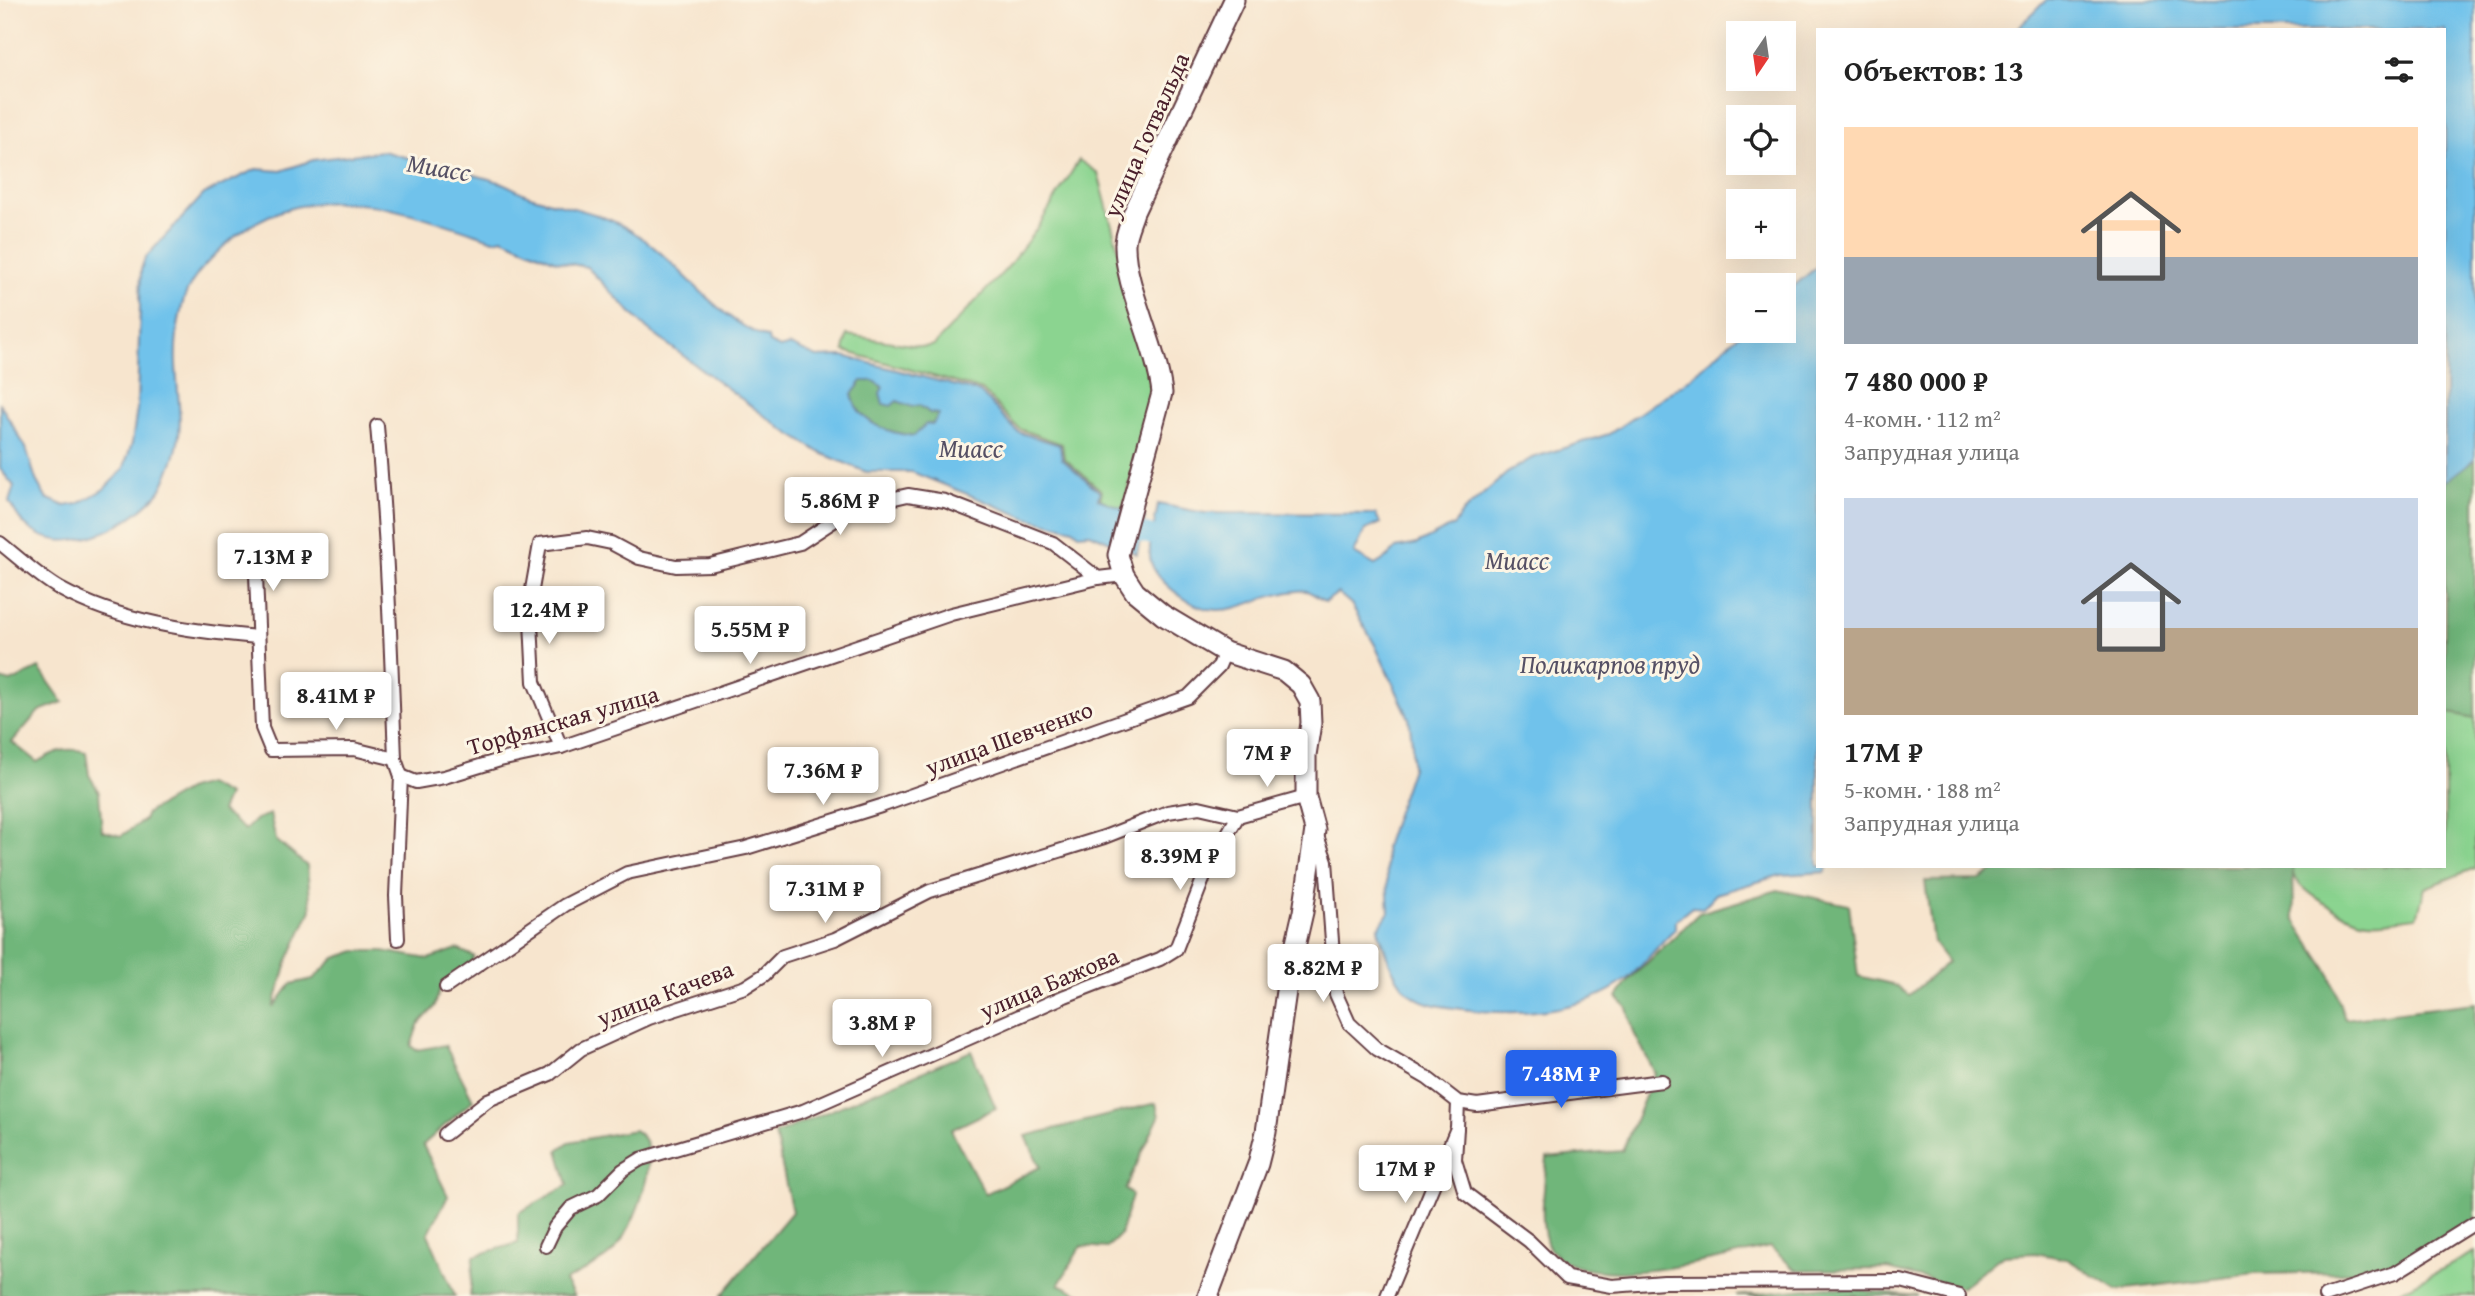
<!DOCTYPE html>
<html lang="ru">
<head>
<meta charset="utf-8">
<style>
  body { margin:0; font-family:"Gentium Book Plus",serif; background:#f6f6f6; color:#222; height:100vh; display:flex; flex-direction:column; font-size:26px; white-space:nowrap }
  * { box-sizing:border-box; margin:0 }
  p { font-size:23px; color:#767676 }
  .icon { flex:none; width:38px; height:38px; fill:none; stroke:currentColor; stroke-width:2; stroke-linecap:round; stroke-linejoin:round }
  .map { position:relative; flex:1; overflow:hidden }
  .panel { position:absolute; left:1816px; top:28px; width:630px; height:840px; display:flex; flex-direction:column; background:#fff; border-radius:0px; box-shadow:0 7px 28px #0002 }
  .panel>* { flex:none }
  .needle { width:46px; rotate:193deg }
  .fabs { position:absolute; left:1726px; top:21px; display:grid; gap:14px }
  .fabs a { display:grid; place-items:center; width:70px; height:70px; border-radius:0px; background:#fff; box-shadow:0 7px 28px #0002; font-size:35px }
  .price { position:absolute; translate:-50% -60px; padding:0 16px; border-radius:7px; background:#fff; color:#222; font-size:23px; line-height:46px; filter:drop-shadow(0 2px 4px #0008) }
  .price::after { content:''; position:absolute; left:50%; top:42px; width:21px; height:16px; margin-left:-10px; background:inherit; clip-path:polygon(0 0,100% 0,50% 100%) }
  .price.current { background:#2563eb; color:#fff }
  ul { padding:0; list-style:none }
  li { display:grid; align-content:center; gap:14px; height:371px; padding:0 28px }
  li span { display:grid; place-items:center; height:217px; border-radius:0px; color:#555 }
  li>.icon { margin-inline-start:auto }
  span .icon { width:126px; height:126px; fill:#fffc; stroke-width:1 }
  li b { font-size:30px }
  h2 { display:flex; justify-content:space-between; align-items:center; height:84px; padding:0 28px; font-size:30px }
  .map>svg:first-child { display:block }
</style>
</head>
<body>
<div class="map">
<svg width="2475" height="1296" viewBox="0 0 2475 1296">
  <rect width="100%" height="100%" fill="#fcf5e5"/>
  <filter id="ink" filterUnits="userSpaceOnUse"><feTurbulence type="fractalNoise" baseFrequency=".0143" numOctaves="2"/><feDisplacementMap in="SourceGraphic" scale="14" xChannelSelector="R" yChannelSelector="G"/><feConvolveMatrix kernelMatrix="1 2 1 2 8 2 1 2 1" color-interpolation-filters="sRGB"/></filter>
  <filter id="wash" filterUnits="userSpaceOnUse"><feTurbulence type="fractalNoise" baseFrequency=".00686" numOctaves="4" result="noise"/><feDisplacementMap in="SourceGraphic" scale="28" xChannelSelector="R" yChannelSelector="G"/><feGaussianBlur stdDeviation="1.57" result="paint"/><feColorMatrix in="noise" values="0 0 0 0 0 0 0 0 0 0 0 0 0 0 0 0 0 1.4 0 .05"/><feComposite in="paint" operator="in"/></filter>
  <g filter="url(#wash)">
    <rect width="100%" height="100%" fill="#f7e5ce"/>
    <g fill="#8bd490" stroke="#6a7a5e" stroke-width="2">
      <path d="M1079,160L1098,173L1156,391L1122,511L1100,499L1102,491L1064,458L1062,444L1019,429L982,390L844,351L847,335L924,347L934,345L1007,268L1038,227Z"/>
      <path d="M2445,712L2475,718V868L2425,888L2417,917C2402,918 2383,923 2368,921C2344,918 2295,890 2289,866H2445Z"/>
      <path d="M2475,1252V1296H2391Z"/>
    </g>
    <g fill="#70b67a" stroke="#5d6a52" stroke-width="2">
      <path d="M874,380C887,390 901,410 919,405L930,413L939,414L933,424H926L914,436C889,433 857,423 852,394L862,381Z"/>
      <path d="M2475,459V718L2445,712V482Z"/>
      <path d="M39,668L63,702L39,711L12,742L37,762C54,752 66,746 86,752L89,775L99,792L102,831L121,836L144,820L147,813L189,789L207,784L228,795L221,811L245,830L256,819L270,814L276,840L307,866L311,910L288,960L273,1008L291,984L313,979L335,958L356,951H383L428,959L457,949L474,956L470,967L442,984L434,1008L418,1025L411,1046L416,1050L445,1045L473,1100L423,1145L448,1196L428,1234L455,1296H0V679L11,682Z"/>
      <path d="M2001,866H2293L2294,919L2329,973L2345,1019L2475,1003V1221L2392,1271L2256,1274L2117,1290L2067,1259L2035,1253L2003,1255L1961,1288L1888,1269L1796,1270L1770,1247C1719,1258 1585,1296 1550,1249C1537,1227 1545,1182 1547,1158L1622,1151L1655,1073L1634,1033L1627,1008L1617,997L1629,980L1699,913L1778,890L1849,905L1858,976L1892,984L1909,995L1948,962L1933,942L1925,881L1980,880Z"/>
      <path d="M971,1051L996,1108L951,1130L985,1194L1040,1167L1026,1136L1156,1103L1159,1117L1125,1189L1132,1195L1120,1235L1107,1248L1081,1246L1059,1284L1084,1296H721L792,1212L775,1134Z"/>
      <path d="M634,1130C638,1133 643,1136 645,1141C658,1168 631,1238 608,1256C596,1266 579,1273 565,1281L574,1296H470L474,1256L518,1243V1213L568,1185L558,1150L569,1142Z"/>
      <path d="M1828,1287L1918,1296H1736Z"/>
    </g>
    <g fill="#6fc2eb" stroke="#5c708b" stroke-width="2" fill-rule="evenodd">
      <path d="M2046,0H2475V459L2445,482V30H2016Z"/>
      <path d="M382,151C420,161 458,170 496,181C508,184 518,192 530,196C564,207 598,211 630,230C681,261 711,317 768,338L769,343L780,348L790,345L817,357L843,356L980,392L1018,432L1060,445L1062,459L1100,492L1098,499L1145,517L1137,554L1090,533L1079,534L1073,529L1027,518L912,472H866L821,453L781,428L647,329L587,267L556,261L502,238L494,240C402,210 306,170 224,246C207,262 187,282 182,306C178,323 175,346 176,364C177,396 185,427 174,458C170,468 165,484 159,492C129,527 63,562 24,524C18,518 14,509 9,502L14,486L0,469V404L26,448L36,480L46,498L65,506L78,504L104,489L123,470L132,443L137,408L141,270L145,258L204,194L256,169L281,171L313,160ZM862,381H874L883,387L880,393L883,404L891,406L897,401L912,407L919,405L930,413L939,414L933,424H926L914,436C889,433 857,423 852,394Z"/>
      <path d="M1818,266V866H1827L1826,872L1781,875L1716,894L1703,908L1692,907L1675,921V929C1658,944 1644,966 1627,979C1582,1014 1515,1016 1462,1009C1442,1006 1423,1006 1407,991C1392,976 1384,949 1378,929L1389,912L1385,847L1412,767V742L1409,718L1375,645L1351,604L1338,593L1325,602C1320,599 1312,592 1306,591C1301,589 1291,592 1285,593C1242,601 1220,626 1179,595C1136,563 1151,549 1158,504L1205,513L1375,514L1381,523L1365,530L1354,553L1375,565L1388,557L1396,548L1417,544L1454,525L1463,512L1507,473L1532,458L1609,434L1688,380L1743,331H1783V295Z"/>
    </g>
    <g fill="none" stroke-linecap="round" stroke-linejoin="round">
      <path stroke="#6fc2eb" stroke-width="19" d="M1116,526L1178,542"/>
    </g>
  </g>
  <g filter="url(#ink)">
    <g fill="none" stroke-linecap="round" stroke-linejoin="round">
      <defs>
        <g id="street">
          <path d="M377,426C387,537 391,648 395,759L401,776L396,896L398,939"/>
          <path d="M0,543C19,558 39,577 60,589C120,622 190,631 257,637"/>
          <path d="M255,549L262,728L271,750L354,749L395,759"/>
          <path d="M561,747L534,682L530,601L540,544L587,538L611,543L639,558L676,566L710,565L800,543L855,507L908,495L945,501L1053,543L1098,578L1124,575"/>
          <path d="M401,776L416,782L444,777L500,760L561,747L951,614L1098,578"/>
          <path d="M1316,833L1326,861L1336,994L1349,1023L1377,1049L1427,1078L1458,1102L1477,1105L1662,1081"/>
          <path d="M446,987L565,905L627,873L746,848L881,806L1188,697L1219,666L1225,652"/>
          <path d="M1457,1128L1455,1160L1465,1193L1529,1241L1567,1278L1612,1286L1664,1282L1901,1281L1959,1296"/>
          <path d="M445,1134L488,1100L550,1074L581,1049L649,1018L745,987L764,975L783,956L835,939L930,891L1104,837L1168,812L1199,807L1238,816L1306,797"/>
          <path d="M546,1246L555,1227L571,1208L598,1195L623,1170L641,1159L803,1111L1065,996L1160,959L1176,949L1207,869L1238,816"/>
          <path d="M1387,1296L1457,1128L1458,1102"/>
          <path d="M2325,1296L2395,1273L2475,1223"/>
        </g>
        <path id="primary" d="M1208,1296L1258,1164L1266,1132L1288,977L1303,912L1315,830L1306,797V755L1311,723L1310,701L1301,685L1284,671L1225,652L1163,615L1135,592L1124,575L1118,555L1162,393C1157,346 1124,286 1125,244C1125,234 1131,222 1134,212L1234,0"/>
      </defs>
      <use href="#street" stroke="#643d43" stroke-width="16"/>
      <use href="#primary" stroke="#643d43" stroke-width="23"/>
      <use href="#street" stroke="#fff" stroke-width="12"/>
      <use href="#primary" stroke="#fff" stroke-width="19"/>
    </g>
  </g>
  <g text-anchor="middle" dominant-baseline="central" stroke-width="6" stroke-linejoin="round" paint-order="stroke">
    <g font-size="24" fill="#4a1f2b" stroke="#fcf5e5">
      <text transform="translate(1146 135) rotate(-66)">улица Готвальда</text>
      <text transform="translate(563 720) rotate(-16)">Торфянская улица</text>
      <text transform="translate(1009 738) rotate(-20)">улица Шевченко</text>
      <text transform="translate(1049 983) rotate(-23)">улица Бажова</text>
      <text transform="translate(665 993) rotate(-21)">улица Качева</text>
    </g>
    <g font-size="26" font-style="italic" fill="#555065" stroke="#fcf5e5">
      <text transform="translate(439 167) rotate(9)">Миасс</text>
      <text x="971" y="447">Миасс</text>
      <text x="1517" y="559">Миасс</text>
      <text x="1610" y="663">Поликарпов пруд</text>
    </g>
  </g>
</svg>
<div class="fabs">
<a><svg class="needle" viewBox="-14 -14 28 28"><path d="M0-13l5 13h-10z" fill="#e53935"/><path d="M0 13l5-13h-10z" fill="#767676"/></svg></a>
<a><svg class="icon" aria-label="locate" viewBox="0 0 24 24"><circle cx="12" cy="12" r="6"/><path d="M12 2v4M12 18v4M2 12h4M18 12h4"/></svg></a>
<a>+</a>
<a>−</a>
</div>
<b class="price" style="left:840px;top:537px">5.86M ₽</b>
<b class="price" style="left:273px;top:593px">7.13M ₽</b>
<b class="price" style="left:549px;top:646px">12.4M ₽</b>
<b class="price" style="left:750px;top:666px">5.55M ₽</b>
<b class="price" style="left:336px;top:732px">8.41M ₽</b>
<b class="price" style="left:1267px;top:789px">7M ₽</b>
<b class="price" style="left:823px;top:807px">7.36M ₽</b>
<b class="price" style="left:1180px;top:892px">8.39M ₽</b>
<b class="price" style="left:825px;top:925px">7.31M ₽</b>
<b class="price" style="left:1323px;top:1004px">8.82M ₽</b>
<b class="price" style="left:882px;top:1059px">3.8M ₽</b>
<b class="price current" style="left:1561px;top:1110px">7.48M ₽</b>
<b class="price" style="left:1405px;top:1205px">17M ₽</b>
<section class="panel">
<h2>Объектов: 13<svg class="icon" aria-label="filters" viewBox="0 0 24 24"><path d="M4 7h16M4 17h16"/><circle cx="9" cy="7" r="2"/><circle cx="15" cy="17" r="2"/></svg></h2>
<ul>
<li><span style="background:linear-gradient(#ffd9b3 60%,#9aa5b1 0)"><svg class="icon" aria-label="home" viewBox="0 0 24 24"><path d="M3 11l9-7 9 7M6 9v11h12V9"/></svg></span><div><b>7 480 000 ₽</b><p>4-комн. · 112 m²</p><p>Запрудная улица</p></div></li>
<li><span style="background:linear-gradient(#c9d6e8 60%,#b9a48a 0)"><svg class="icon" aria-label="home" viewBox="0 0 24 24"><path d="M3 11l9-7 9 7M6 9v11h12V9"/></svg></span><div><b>17M ₽</b><p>5-комн. · 188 m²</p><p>Запрудная улица</p></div></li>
</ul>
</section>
</div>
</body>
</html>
